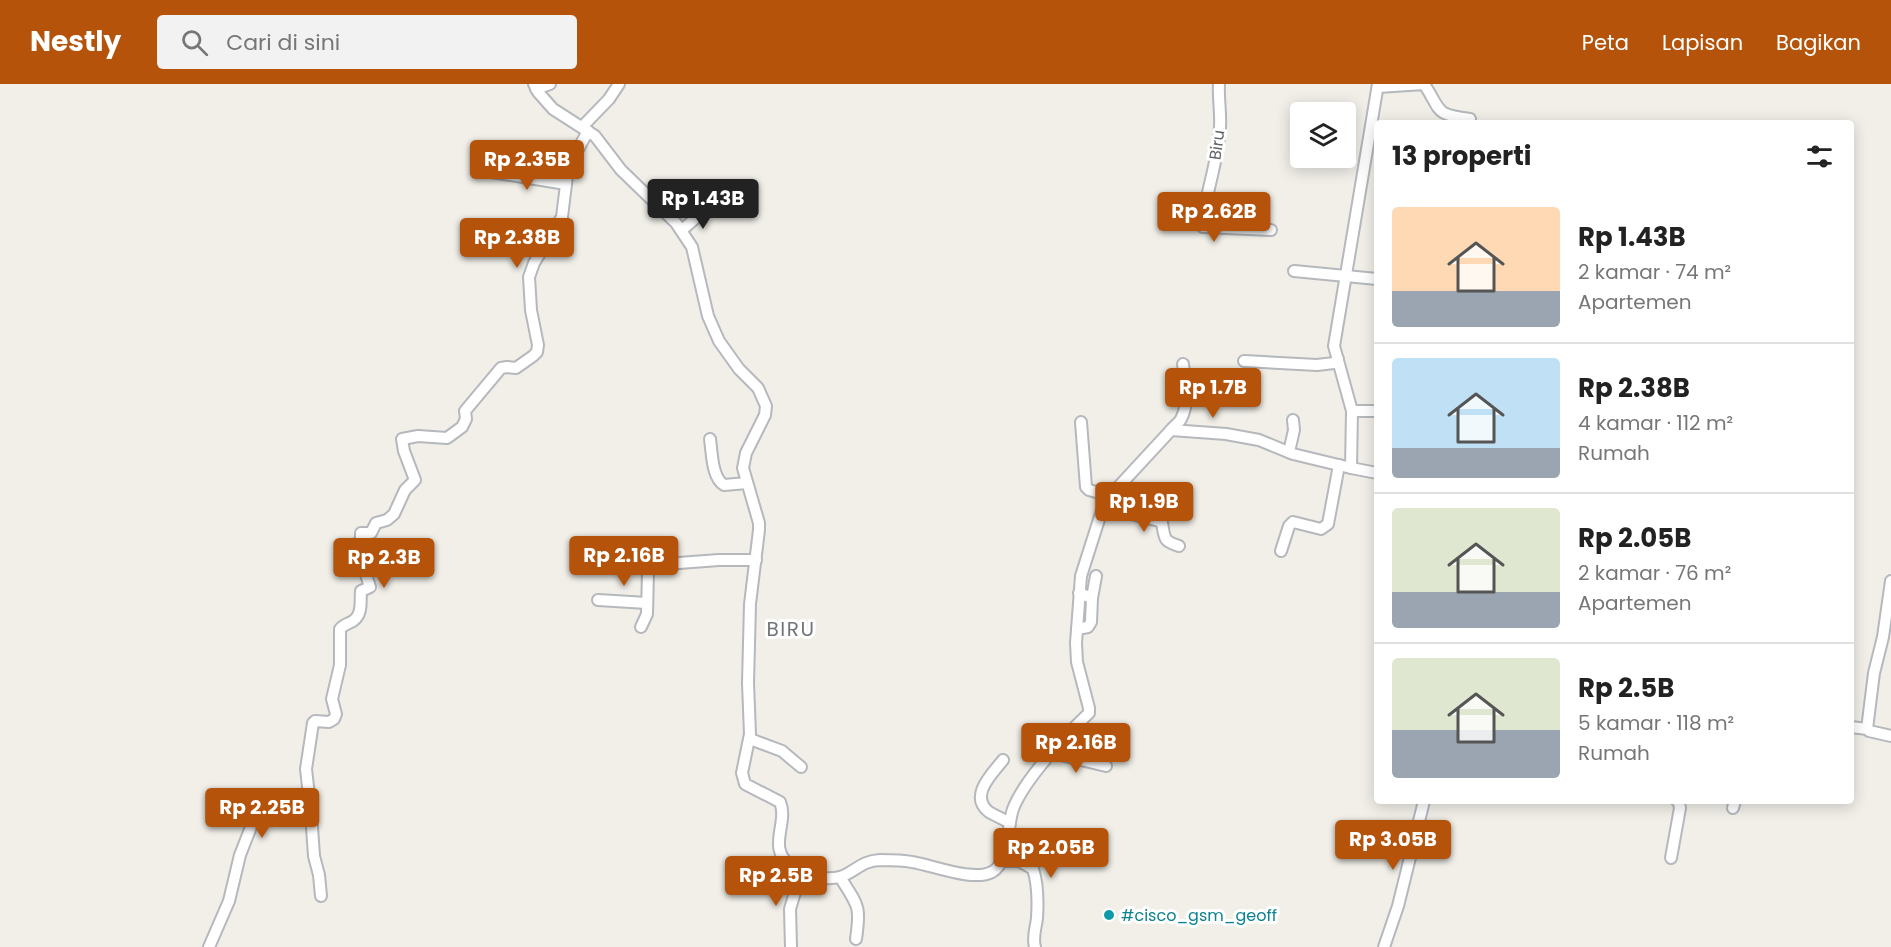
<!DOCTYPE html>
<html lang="id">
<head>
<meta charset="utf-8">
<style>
  body { margin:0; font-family:Poppins,sans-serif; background:#f2f2f2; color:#222; height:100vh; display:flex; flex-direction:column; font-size:22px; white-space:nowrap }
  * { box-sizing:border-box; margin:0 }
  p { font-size:20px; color:#767676 }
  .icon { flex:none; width:33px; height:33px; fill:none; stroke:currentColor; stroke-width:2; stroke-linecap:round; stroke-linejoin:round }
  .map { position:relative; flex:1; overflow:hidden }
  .side { position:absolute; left:1374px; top:36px; width:480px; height:684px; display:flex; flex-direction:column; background:#fff; border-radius:6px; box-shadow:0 3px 15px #0003 }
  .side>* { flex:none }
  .controls { position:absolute; left:1290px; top:18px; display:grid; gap:12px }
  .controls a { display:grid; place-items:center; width:66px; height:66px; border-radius:6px; background:#fff; box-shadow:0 3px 15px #0003; font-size:30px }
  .price { position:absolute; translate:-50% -51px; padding:0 14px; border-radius:6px; background:#b45309; color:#fff; font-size:20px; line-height:39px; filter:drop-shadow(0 2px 3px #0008) }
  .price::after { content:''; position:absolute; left:50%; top:36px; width:18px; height:14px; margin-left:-9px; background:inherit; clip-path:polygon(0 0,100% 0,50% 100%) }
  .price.current { background:#222; color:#fff }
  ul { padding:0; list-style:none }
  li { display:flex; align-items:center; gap:18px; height:150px; padding:0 18px }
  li+li { border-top:2px solid #e0e0e0 }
  li span { display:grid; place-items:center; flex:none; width:168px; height:120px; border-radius:6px; color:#555 }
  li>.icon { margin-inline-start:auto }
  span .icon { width:72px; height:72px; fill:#fffc; stroke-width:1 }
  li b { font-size:26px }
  h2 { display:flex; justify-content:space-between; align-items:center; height:72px; padding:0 18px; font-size:26px }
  header { display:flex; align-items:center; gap:36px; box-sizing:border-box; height:84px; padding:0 30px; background:#b45309; color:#fff }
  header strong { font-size:28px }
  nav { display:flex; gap:33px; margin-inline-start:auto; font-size:21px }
  .search { width:420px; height:54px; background:#f2f2f2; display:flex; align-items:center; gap:15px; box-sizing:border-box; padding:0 21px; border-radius:6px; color:#767676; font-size:22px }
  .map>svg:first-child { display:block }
</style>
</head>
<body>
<header>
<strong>Nestly</strong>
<div class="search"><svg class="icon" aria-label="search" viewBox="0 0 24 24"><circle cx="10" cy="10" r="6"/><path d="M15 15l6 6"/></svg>Cari di sini</div>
<nav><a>Peta</a><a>Lapisan</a><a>Bagikan</a></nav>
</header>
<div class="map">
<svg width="1891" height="863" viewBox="0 0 1891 863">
  <rect width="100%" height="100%" fill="#f1efe8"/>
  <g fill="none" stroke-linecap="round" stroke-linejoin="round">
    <defs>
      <g id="minor">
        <path d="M534,0L538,8L553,25L595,52L621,86L676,139L692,163L708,232L719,257L739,285L758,304L766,322L765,331L746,369L743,384L759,439V446L750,520L748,599L750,650L742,689L745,700L780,718C789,739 766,764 791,782C805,792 831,799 847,790C860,783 864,777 880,776C890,776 902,776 912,778C932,781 973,798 992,788C1009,779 1007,742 1013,725C1024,696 1066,651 1089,629V624L1077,578L1076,559L1081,492L1103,423L1110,412L1171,346L1226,350L1259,356L1293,370L1351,384L1352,327L1334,262L1378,0"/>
        <path d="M1378,3L1424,0C1442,27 1433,30 1470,35"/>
        <path d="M536,5L550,0"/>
        <path d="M582,43L609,15L619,0"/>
        <path d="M491,88L566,100"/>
        <path d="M1168,118L1201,122L1206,118C1211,93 1219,68 1220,43C1221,28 1218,14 1219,0"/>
        <path d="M1201,122V137L1203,143L1271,146"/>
        <path d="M682,146L706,125"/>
        <path d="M1294,187L1377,195"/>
        <path d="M1244,277L1317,281L1334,279L1338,275"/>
        <path d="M1352,327H1377"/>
        <path d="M1081,338L1086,403L1089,406L1110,412"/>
        <path d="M1171,346C1174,342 1179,339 1181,335C1190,318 1185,297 1183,280"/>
        <path d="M710,355C712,369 712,394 724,401L747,399"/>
        <path d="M1289,368L1294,346L1293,336"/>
        <path d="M1351,384L1377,389"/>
        <path d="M1103,423L1159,437L1162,439C1165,455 1163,457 1179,462"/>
        <path d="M1281,467L1289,442L1293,438L1321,445L1328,440L1339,381"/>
        <path d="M1092,514L1096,492"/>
        <path d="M598,516L647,519"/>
        <path d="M641,543L647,530L648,487L652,481L719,476H756"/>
        <path d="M1077,545L1088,543L1091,538L1092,514L1079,509"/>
        <path d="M1851,643L1867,645L1869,647L1891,652"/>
        <path d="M1867,645L1874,589L1883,553L1891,497"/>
        <path d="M750,655L782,667L801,683"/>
        <path d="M1052,669L1106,682"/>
        <path d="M1003,676C993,689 968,712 989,728C996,732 1003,735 1010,739"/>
        <path d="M1733,724L1735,717"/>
        <path d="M311,729L306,685L313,639L315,637L329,638L334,635L336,630L332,615L340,581V545C344,540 348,540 353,537C363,530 360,517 361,507L370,503L360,472L355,464V461L361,456V449H371L376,439L387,436L394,430L405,406L415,396L404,367L402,355L418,352L447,354L462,343L466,335L465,327L501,284L507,283L516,284L533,272L537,268L538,261L531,226L529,193L534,179L562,133L568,84L588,47"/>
        <path d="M1671,774L1680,724L1679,719L1677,717"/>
        <path d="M1002,777H1019L1033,785C1038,800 1038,818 1037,834C1036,844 1032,853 1035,863"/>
        <path d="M840,793C858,822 861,821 856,855"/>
        <path d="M209,863L229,817L240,771L260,720L311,729L314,772L319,791L321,812"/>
        <path d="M791,863L790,825L801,788"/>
        <path d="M1384,863L1398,822L1424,717"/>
      </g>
    </defs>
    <use href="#minor" stroke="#b5b8bc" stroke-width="14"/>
    <use href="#minor" stroke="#fff" stroke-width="10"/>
  </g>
  <circle fill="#0f9aa8" stroke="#fff" stroke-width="2" cx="1109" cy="831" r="6"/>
  <g text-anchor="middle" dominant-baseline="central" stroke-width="6" stroke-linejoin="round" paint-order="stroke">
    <g font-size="16" fill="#5f6368" stroke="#fff">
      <text transform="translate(1217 61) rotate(-82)">Biru</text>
    </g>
    <g font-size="16" fill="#0d838f" stroke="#fff" text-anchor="start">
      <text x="1121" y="831">#cisco_gsm_geoff</text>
    </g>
    <g font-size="20" letter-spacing="1.5" fill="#70757a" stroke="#fff">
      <text x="791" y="545">BIRU</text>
    </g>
  </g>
</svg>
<div class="controls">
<a><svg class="icon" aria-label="layers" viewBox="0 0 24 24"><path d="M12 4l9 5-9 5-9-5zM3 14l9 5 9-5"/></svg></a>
</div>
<b class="price" style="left:527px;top:107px">Rp 2.35B</b>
<b class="price current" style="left:703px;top:146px">Rp 1.43B</b>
<b class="price" style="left:1214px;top:159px">Rp 2.62B</b>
<b class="price" style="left:517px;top:185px">Rp 2.38B</b>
<b class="price" style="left:1213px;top:335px">Rp 1.7B</b>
<b class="price" style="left:1144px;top:449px">Rp 1.9B</b>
<b class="price" style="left:624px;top:503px">Rp 2.16B</b>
<b class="price" style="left:384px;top:505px">Rp 2.3B</b>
<b class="price" style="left:1076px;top:690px">Rp 2.16B</b>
<b class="price" style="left:262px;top:755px">Rp 2.25B</b>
<b class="price" style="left:1393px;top:787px">Rp 3.05B</b>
<b class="price" style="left:1051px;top:795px">Rp 2.05B</b>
<b class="price" style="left:776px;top:823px">Rp 2.5B</b>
<section class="side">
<h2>13 properti<svg class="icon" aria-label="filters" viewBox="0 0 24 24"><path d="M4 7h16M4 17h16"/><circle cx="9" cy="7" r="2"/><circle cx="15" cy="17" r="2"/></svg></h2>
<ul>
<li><span style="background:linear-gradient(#ffd9b3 70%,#9aa5b1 0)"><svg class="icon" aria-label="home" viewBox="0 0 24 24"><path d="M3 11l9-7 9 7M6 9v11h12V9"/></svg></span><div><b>Rp 1.43B</b><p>2 kamar · 74 m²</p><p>Apartemen</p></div></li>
<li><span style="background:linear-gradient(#bfe0f5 75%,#9aa5b1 0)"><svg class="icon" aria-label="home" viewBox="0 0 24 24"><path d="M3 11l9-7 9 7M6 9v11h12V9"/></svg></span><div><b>Rp 2.38B</b><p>4 kamar · 112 m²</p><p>Rumah</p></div></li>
<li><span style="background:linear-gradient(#dfe7d0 70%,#9aa5b1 0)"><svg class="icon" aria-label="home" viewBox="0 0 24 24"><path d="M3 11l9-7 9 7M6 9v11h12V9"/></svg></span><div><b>Rp 2.05B</b><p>2 kamar · 76 m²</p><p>Apartemen</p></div></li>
<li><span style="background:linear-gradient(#dfe7d0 60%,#9aa5b1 0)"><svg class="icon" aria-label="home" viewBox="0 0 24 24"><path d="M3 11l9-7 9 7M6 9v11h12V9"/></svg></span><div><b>Rp 2.5B</b><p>5 kamar · 118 m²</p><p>Rumah</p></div></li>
</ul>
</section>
</div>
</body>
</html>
